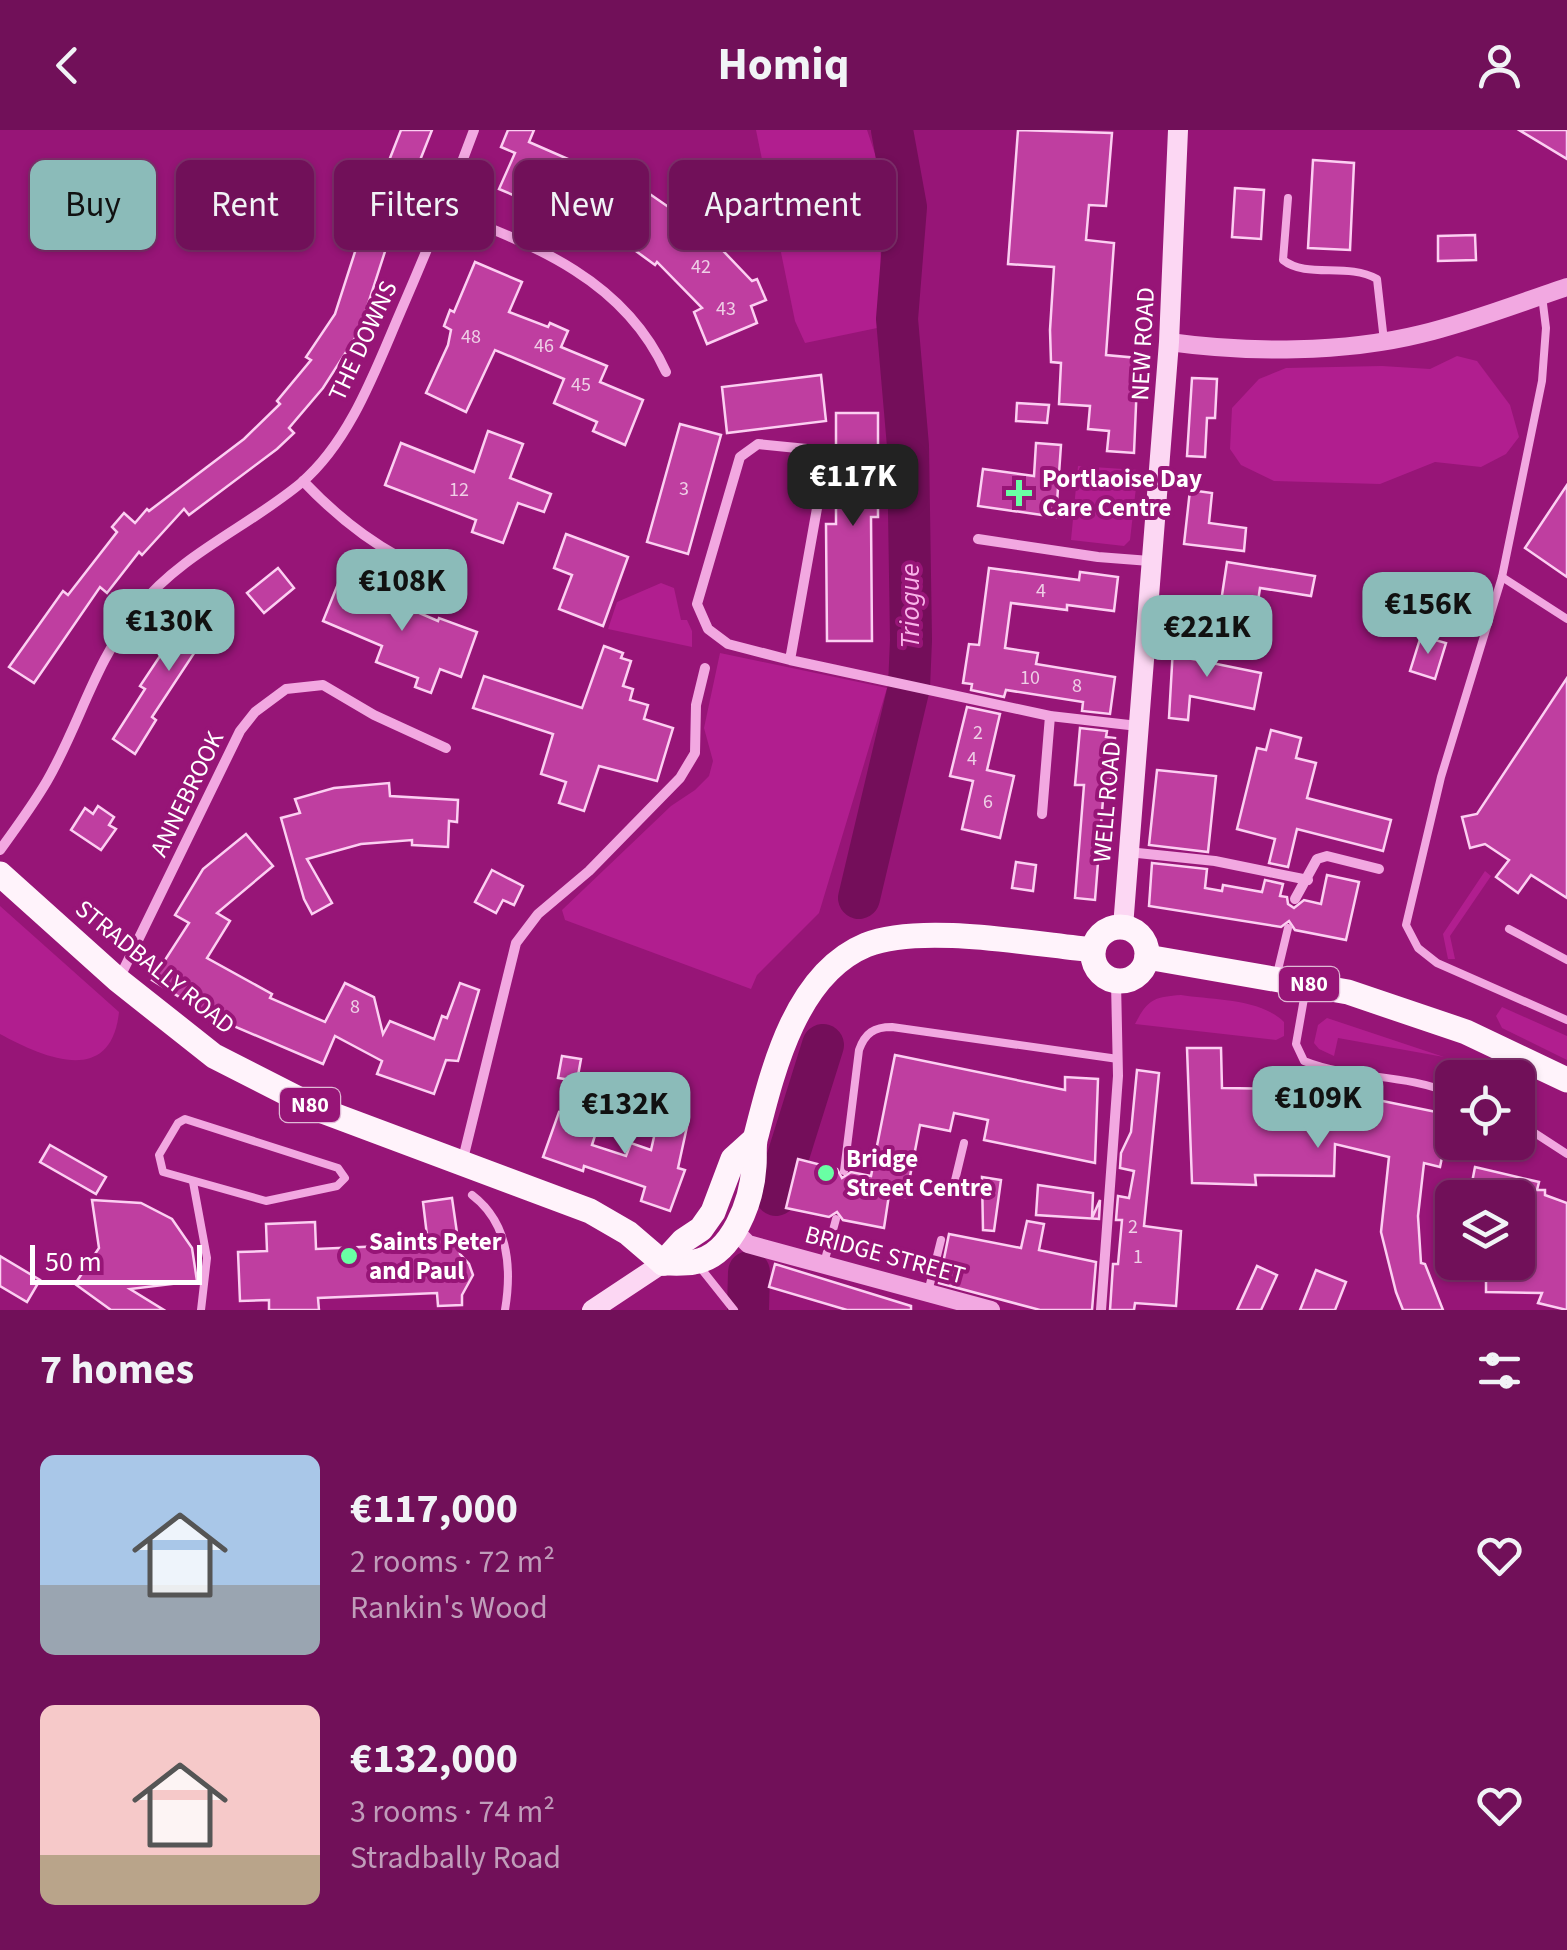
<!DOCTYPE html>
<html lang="en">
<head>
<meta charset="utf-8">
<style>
  body { margin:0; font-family:"Source Sans 3",sans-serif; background:#76195f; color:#f1f3f6; height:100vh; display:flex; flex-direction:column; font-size:38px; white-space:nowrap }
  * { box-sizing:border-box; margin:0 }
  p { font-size:32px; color:#c09dba }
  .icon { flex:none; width:55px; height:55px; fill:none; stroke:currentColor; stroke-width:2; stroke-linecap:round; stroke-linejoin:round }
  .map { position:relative; height:1180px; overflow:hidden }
  .side { display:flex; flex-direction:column; background:#711059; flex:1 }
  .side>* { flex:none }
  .guide { position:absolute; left:30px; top:30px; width:1000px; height:90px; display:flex; gap:20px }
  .buttons { position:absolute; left:1435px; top:930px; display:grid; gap:20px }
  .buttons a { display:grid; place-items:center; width:100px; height:100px; border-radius:15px; background:#711059; box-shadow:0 2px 8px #0004,0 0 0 2px #83306f; font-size:50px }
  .scale { position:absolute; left:30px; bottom:25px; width:172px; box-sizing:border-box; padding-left:10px; border:5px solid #fff; border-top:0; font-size:28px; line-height:35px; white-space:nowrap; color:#fff; -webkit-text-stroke:8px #971577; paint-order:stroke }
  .price { position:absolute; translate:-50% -85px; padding:0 22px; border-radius:20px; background:#8bbbb9; color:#111; font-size:32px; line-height:65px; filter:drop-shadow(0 2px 5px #0008) }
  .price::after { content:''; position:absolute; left:50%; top:60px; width:30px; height:22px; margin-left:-15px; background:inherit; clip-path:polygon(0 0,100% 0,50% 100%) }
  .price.active { background:#222; color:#fff }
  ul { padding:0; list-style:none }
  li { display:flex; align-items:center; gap:30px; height:250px; padding:0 40px }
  li span { display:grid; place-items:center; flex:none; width:280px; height:200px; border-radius:15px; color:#555 }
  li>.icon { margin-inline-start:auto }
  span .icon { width:120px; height:120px; fill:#fffc; stroke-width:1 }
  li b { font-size:42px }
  h2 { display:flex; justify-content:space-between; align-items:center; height:120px; padding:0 40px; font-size:42px }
  .pill { padding:0 35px; border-radius:15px; background:#711059; box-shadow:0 2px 8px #0004,0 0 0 2px #83306f; font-size:35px; line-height:90px }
  .pill.active { background:#8bbbb9; color:#111 }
  header { display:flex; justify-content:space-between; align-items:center; height:130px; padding:0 40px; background:#711059; font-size:45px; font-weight:700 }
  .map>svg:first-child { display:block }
</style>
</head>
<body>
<header><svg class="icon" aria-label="back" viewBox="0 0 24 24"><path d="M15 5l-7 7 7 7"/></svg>Homiq<svg class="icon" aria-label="person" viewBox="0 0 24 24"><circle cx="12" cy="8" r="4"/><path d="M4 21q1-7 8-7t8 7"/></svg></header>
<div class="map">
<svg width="1567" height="1180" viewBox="0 0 1567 1180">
  <rect width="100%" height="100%" fill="#971577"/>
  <g fill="#b11e8f">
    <path d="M756,0H867L879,36L882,197L805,213L795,191Z"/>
    <path d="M1457,226L1477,231L1510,275L1519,307L1506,324L1481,337L1435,332L1380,354L1274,351L1241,335L1230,319L1232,278L1259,249L1286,238L1382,236L1430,239Z"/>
    <path d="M1078,336L1138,340L1130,410L1124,416L1071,410Z"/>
    <path d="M661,453L674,458L681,490H687L692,501V517L608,499L617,472Z"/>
    <path d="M720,523L887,558L819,783L757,845L751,859L565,790L562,780L671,676L695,660L709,646L713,631L704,598Z"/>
    <path d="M1485,741L1491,746L1450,806L1455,829H1448L1443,804Z"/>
    <path d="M0,776L119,882C111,957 44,928 0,904Z"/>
    <path d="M1181,865C1212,870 1260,868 1284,892V906L1276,910L1135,894C1148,869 1154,867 1181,865Z"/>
    <path d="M1502,877L1567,906V930L1502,898L1496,886Z"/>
    <path d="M1327,888L1444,927L1338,908L1334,926L1319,919L1314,913L1318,895Z"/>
  </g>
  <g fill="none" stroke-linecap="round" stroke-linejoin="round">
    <g stroke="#740e5a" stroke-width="42">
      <path d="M859,768L909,557L911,510L908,316L897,189L906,77L892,0"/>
      <path d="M776,1065L823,915"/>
      <path d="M748,1180L749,1142"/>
    </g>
  </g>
  <g fill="#bf3ea0" stroke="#fccff2" stroke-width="2.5">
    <path d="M401,0H432L390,106L359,202L323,258L289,298L294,303L277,319L189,385L184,379L142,425L139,422L107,463L100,457L34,553L9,537L63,461L68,465L117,402L112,397L124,383L135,393L147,379L149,381L244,309L280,274L277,271L311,230L306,227L335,184L363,97Z"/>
    <path d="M508,0H534L529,12L609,47L612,43L644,60L706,103L752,151L757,149L766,170L751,176L757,193L707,214L694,182L702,178L657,132L655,135L618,108L572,84L569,89L499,59L515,23L501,17Z"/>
    <path d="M1018,0L1112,3L1106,76L1089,75L1086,110L1114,113L1106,225L1138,228L1134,323L1107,321L1109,301L1088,299L1090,276L1059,274L1061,233L1051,232L1050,200L1054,137L1008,134Z"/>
    <path d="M1519,0H1567V29Z"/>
    <path d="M1313,30L1354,33L1350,120L1308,118Z"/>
    <path d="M1235,58L1264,60L1261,109L1232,107Z"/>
    <path d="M1475,105L1476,130L1438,131V106Z"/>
    <path d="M475,132L522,152L509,182L548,197L550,193L568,201L561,217L607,236L600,252L643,270L625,315L593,301L597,292L554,273L564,249L495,220L466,282L426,263L448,215L451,200L444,196L450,180L454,182Z"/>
    <path d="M821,245L826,291L727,303L722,257Z"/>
    <path d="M1192,248L1217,249L1215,288H1207L1205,327L1187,326Z"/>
    <path d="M1017,273L1049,275L1047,293L1016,291Z"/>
    <path d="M836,283H878V387H871L872,511H827L826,394H836Z"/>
    <path d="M680,294L721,305L688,424L647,412Z"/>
    <path d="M488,301L523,314L510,348L551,364L544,382L518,373L503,413L472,402L476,390L385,355L401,313L474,342Z"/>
    <path d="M1036,313L1061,315L1056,387L978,376L983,339L1034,346Z"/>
    <path d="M1567,355V447L1525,418Z"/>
    <path d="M1190,360L1212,363L1209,393L1246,398L1244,421L1184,414Z"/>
    <path d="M566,404L628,427L603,496L559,479L572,445L554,438Z"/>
    <path d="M1227,432L1315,446L1311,466L1260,458L1255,491L1219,485Z"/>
    <path d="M278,438L294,458L264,483L247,463Z"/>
    <path d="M989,438L1079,450L1080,442L1118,447L1114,481L1067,475V480L1011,473L1005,518L1038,523L1036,534L1115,547L1110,584L1082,581L1083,572L1006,560L1004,567L971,560L972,554L963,553L969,514L979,515Z"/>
    <path d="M340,449L438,491L439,488L477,502L461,547L440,539L431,563L415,557L418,548L376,532L382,516L323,491Z"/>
    <path d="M211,471L231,489L205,518L200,514L152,587L156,590L135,624L113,609L145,559L140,556L162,523Z"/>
    <path d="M1174,500L1192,501V529L1261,543L1254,579L1190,566L1188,590L1169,588Z"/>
    <path d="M1421,506L1446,513L1435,549L1410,541Z"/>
    <path d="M604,516L623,523L621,528L631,531L623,556L633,559L630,570L648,575L644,589L673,598L657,651L599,636L584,681L559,673L566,652L541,644L553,604L473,578L484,546L582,578Z"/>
    <path d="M1567,548V768L1531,745L1518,763L1496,747L1509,730L1485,714L1470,718L1462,687L1477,684Z"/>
    <path d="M967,577L1000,584L987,640L1014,646L1000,708L962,699L973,651L950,646Z"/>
    <path d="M1080,598L1107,601L1106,607L1115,608L1110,658L1104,657L1095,770L1075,768L1084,655H1075Z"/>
    <path d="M1271,600L1301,608L1296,628L1316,633L1307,668L1391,690L1383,721L1297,699L1288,737L1269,733L1275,709L1237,699L1257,618L1266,620Z"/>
    <path d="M1157,640L1216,646L1208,722L1149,715Z"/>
    <path d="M389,653L390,666L458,670L457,692L449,691L448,717L412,715V710L361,714L307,729L332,773L312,784L304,769L281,688L300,683L295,669L334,658Z"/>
    <path d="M98,676L114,687L109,695L116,699L101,720L71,700L85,678L93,684Z"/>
    <path d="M246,704L273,736L217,783L230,791L207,828L272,864L270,868L325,892L345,853L374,867L383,904L390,891L434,909L442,886L447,888L460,853L479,860L458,931L446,930L434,964L377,944L382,931L335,906L323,934L210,886L152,850L189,793L175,785L203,739Z"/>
    <path d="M1016,732L1036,735L1033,761L1012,758Z"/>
    <path d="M1152,733L1207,739L1205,758L1222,761L1223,755L1262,762L1265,750L1283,754L1280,766L1287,767L1288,774L1294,778L1304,770L1321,774L1327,745L1359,752L1346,810L1295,800L1289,791L1281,797L1149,776Z"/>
    <path d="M492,740L523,756L514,775L503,770L496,783L475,772Z"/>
    <path d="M1187,918H1221L1222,958L1281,959V953L1300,954V959H1324L1451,985L1440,1037L1424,1033L1418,1086L1421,1133L1425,1134L1443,1180H1403L1396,1162L1381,1102L1389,1027L1335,1014L1334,1046L1255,1045L1256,1055L1192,1053Z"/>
    <path d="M895,925L1065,960V947L1098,949L1095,1033L984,1010L988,990L954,983L950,1001L920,995L906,1067L889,1065L884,1098L843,1090L837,1082L829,1087L786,1078L798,1029L837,1039L842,1048L851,1042L871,1046Z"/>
    <path d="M562,926L581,929L577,951L558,948Z"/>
    <path d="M1137,940L1159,943L1144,1096L1181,1101L1176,1176L1135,1173L1134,1180H1110L1113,1134H1118L1122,1090H1116L1118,1066L1129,1068L1134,1041L1120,1038L1121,1023L1131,1002Z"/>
    <path d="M559,982L598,996L592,1015L626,1026L631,1013L651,1020L659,985L688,992L678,1038L685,1040L670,1081L641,1071L645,1057L584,1036L583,1041L543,1027Z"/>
    <path d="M50,1015L106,1047L96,1064L40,1032Z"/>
    <path d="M1475,1037L1539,1052L1537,1060H1545V1065L1567,1073V1180L1538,1173L1542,1163L1486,1162V1132H1518V1068H1469Z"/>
    <path d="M982,1047L1001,1050L994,1101L983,1100Z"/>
    <path d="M1038,1055L1093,1063L1092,1088L1100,1070L1099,1089L1036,1085Z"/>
    <path d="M452,1068L460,1124L469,1134L473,1145L462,1165V1175L438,1176L437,1163L318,1168L319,1180H269V1170L240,1171L238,1122L267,1121L266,1094L315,1092L316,1119L428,1114L423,1072Z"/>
    <path d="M92,1070L141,1073L172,1089L192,1118L197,1151L130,1159L164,1180H111L75,1154L99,1118Z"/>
    <path d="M1027,1091L1044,1094L1039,1120L1096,1132L1092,1180H1040L939,1153L949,1104L1021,1118Z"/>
    <path d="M0,1126L40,1150L27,1172L0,1156Z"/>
    <path d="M775,1134L911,1176V1180H847L769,1157Z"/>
    <path d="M1257,1136L1277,1145L1261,1180H1237Z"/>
    <path d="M1316,1140L1346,1152L1335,1180H1300Z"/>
  </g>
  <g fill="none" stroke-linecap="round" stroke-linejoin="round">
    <g stroke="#f2a8e1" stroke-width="8">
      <path d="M1288,68L1283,130C1307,149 1347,132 1377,149L1384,211"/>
      <path d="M1542,166L1546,198L1542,251L1502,447L1441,647L1406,795L1418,818L1437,833L1567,890"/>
      <path d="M1502,447L1567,489"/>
      <path d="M1509,799L1567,830"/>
      <path d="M1277,844L1288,798"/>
      <path d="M1306,857L1296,914L1304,931C1351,950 1405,943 1452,964"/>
      <path d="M185,989L338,1038L345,1048L337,1056L266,1071L163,1042L159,1025L178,993Z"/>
      <path d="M1518,992L1567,1024"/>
      <path d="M844,1041L859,920C865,903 874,897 892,897L1118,929"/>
      <path d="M193,1052L207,1128L201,1180"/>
      <path d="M952,1063L964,1013"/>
      <path d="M472,1065C509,1093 512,1138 505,1180"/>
      <path d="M824,1133L836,1089"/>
      <path d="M699,1136L734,1180"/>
      <path d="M928,1162L941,1110"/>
    </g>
    <g stroke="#f2a8e1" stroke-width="10">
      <path d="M444,80C534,115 624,149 666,242"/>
      <path d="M303,351C342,392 382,422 434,444"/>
      <path d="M978,409L1098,427L1150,431"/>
      <path d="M790,530L824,339L818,327L807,319L758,314L740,327L697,474L708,499L728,514L790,530L1050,586L1138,596"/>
      <path d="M1042,684L1050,586"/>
      <path d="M0,720C16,698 33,675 47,651C81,592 94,532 139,477C183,423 248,397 301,353C350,311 375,241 400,183C426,123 451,62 474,0"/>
      <path d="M1128,722L1215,731L1308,750"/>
      <path d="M1295,769L1317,729L1327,726L1379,739"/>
      <path d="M119,849L240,601L255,582L286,559L323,555L374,585L446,618"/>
      <path d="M462,1033L516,813L538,784L589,741L680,648L695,623L696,575L705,538"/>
      <path d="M1101,1180L1118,946L1116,852"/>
    </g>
    <g stroke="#f2a8e1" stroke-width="18">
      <path d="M1169,212C1248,223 1344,223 1421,204C1471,192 1519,173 1567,157"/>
      <path d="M735,1101L748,1114L766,1119L991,1180"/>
    </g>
    <g stroke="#fcd7f3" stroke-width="20">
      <path d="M1123,797L1169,212L1178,0"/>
      <path d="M592,1180L663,1133"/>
    </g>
    <g stroke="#fff3fb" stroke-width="25">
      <path d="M0,744L118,850L214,926L320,980L590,1081L628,1103L663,1133"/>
      <circle cx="1120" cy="824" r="27"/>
      <path d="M1147,827L1348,862L1466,902L1567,950"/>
      <path d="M663,1133C673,1133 684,1134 694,1132C733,1126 752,1070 754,1036C755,1025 753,1015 756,1006C773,939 796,844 866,815C921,793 1032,814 1093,820"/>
      <path d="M663,1133L683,1111L701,1099L713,1082L733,1029L754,1010"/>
    </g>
  </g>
  <g fill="#69ffa4" stroke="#971577" stroke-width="4">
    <path d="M1014 348h10v10h10v10h-10v10h-10v-10h-10v-10h10z"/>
    <circle cx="826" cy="1043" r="10"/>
    <circle cx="349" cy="1126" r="10"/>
  </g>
  <g text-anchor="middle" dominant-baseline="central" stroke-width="8" stroke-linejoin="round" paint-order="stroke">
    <g font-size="20" fill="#efcfe7">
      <text x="701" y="137">42</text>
      <text x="726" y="179">43</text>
      <text x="471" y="207">48</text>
      <text x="544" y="216">46</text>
      <text x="581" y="255">45</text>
      <text x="684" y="359">3</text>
      <text x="459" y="360">12</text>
      <text x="1041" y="461">4</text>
      <text x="1030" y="548">10</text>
      <text x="1077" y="556">8</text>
      <text x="978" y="603">2</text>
      <text x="972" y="629">4</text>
      <text x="988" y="672">6</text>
      <text x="355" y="877">8</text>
      <text x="1133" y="1097">2</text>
      <text x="1138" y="1127">1</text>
    </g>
    <g fill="#971577" stroke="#e0b9d6" stroke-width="2.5">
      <rect x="1279" y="837" width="60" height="34" rx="8"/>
      <rect x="280" y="958" width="60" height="34" rx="8"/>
    </g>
    <g font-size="22" font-weight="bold" fill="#fff">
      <text x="1309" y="854">N80</text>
      <text x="310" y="975">N80</text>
    </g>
    <g font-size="25" fill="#fff" stroke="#971577">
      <text transform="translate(363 211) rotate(-65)">THE DOWNS</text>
      <text transform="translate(1143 214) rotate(-87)">NEW ROAD</text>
      <text transform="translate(187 664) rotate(-64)">ANNEBROOK</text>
      <text transform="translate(1107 672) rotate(-85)">WELL ROAD</text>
      <text transform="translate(155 837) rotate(39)">STRADBALLY ROAD</text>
      <text transform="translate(885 1125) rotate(15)">BRIDGE STREET</text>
    </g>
    <g font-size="25" font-weight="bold" fill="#fff" stroke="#971577" text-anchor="start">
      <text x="1042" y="349">Portlaoise Day<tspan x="1042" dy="29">Care Centre</tspan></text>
      <text x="846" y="1029">Bridge<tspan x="846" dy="29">Street Centre</tspan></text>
      <text x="369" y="1112">Saints Peter<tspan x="369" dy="29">and Paul</tspan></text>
    </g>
    <g font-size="28" font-style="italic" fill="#f9b4e9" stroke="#971577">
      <text transform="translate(910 476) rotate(-90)">Triogue</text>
    </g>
  </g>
</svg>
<div class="buttons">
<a><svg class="icon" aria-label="locate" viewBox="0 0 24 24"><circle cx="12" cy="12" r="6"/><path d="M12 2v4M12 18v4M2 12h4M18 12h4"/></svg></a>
<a><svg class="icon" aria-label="layers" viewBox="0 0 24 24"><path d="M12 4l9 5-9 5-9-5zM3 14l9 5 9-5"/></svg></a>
</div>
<div class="scale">50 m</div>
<b class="price active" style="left:853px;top:399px">€117K</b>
<b class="price" style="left:402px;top:504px">€108K</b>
<b class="price" style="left:1428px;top:527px">€156K</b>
<b class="price" style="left:169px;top:544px">€130K</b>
<b class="price" style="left:1207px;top:550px">€221K</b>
<b class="price" style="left:1318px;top:1021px">€109K</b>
<b class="price" style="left:625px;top:1027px">€132K</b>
<div class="guide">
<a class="pill active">Buy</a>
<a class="pill">Rent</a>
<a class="pill">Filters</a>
<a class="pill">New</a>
<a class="pill">Apartment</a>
</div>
</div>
<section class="side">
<h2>7 homes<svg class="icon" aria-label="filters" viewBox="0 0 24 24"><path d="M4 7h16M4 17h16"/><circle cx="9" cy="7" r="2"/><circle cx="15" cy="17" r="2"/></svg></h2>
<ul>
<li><span style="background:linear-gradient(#a9c7e8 65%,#9aa5b1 0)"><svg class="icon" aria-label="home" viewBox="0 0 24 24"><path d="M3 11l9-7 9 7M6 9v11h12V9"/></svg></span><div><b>€117,000</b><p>2 rooms · 72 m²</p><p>Rankin's Wood</p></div><svg class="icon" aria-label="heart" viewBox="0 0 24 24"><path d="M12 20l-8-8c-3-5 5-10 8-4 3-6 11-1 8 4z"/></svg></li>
<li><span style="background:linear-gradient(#f6c9c9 75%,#b9a48a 0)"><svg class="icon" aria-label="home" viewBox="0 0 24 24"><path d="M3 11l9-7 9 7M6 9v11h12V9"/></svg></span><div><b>€132,000</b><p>3 rooms · 74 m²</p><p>Stradbally Road</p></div><svg class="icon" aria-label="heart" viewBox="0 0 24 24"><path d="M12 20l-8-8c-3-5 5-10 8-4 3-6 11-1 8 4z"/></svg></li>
</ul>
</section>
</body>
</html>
